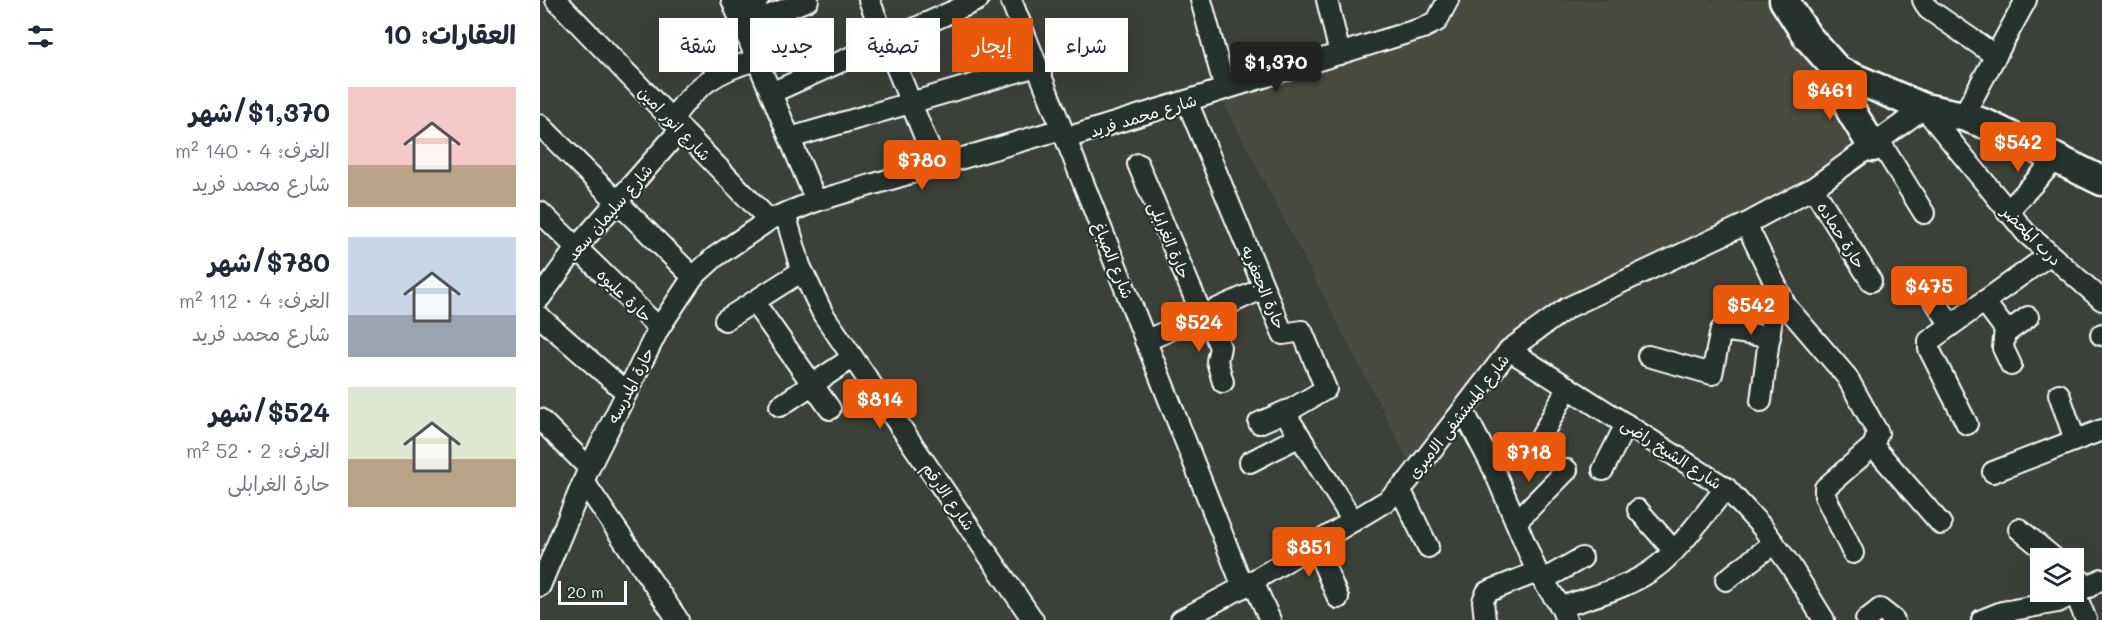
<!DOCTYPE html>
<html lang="ar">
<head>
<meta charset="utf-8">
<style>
  body { margin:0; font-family:Mali,"Playpen Sans Arabic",sans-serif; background:#f6f6f7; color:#1f2937; direction:rtl; height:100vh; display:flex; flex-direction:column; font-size:22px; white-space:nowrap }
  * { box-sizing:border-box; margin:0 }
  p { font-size:20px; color:#747a83 }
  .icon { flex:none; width:33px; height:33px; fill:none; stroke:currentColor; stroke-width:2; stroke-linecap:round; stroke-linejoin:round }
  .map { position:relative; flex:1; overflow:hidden; direction:ltr }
  .details { display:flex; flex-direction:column; background:#fff; width:540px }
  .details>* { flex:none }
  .banner { position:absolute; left:18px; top:18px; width:570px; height:54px; direction:rtl; display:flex; gap:12px }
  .buttons { position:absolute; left:1490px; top:548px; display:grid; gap:12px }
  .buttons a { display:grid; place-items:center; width:54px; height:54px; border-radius:0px; background:#fff; box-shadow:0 6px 24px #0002; font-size:30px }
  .scale { position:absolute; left:18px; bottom:15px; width:69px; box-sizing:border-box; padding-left:6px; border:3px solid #fff; border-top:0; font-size:16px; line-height:21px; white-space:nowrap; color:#fff; -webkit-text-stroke:4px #26332d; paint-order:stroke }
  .price { position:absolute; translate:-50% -51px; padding:0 14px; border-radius:6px; background:#ea580c; color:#fff; font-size:20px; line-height:39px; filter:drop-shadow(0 2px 3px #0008) }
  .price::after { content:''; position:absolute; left:50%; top:36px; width:18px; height:14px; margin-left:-9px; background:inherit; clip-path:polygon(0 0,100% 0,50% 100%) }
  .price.on { background:#222; color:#fff }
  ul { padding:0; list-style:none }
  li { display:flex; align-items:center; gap:18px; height:150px; padding:0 24px }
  li span { display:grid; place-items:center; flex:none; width:168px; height:120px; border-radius:0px; color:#555 }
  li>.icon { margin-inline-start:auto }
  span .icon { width:72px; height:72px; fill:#fffc; stroke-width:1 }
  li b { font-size:26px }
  h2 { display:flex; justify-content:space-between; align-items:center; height:72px; padding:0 24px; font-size:26px }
  .tag { padding:0 21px; border-radius:0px; background:#fff; box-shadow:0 6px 24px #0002; font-size:21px; line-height:54px }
  .tag.on { background:#ea580c; color:#fff }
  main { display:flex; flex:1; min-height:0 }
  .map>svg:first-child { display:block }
</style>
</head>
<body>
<main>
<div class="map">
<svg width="1562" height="620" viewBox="0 0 1562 620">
  <rect width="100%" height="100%" fill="#3b4139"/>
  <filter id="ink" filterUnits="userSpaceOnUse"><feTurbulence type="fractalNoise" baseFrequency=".0167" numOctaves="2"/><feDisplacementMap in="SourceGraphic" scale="12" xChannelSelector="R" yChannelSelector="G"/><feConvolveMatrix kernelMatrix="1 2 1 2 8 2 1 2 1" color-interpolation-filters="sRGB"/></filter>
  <g filter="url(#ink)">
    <path fill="#494b41" d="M908,0H1244L1333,147L969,350L874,471L678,92L887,26Z"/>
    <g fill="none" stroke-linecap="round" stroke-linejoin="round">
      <defs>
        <g id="minor">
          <path d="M16,0L229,220"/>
          <path d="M192,0L276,201"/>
          <path d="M329,0L397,167"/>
          <path d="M471,0L703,587"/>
          <path d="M661,0L685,89"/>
          <path d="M787,0L800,54"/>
          <path d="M1383,0L1388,9L1456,56"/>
          <path d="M196,10L218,0"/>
          <path d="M203,26L268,0"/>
          <path d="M231,93L438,0"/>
          <path d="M647,101L743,334L762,331L786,389L745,413L813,521"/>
          <path d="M1423,116L1486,0"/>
          <path d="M132,120C154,86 178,70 217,60"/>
          <path d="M0,125L153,277"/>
          <path d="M250,138L497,66"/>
          <path d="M526,138L883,28L897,21L908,0"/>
          <path d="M1340,142L1384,213"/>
          <path d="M598,164L662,315"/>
          <path d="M1273,188L1331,281"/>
          <path d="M0,212L119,328"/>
          <path d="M1467,212L1516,159"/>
          <path d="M245,213L260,266L283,314L493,620"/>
          <path d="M1206,224L1246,306L1307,377L1338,433L1333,446L1285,488V496L1313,553"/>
          <path d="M1386,288L1411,325"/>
          <path d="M0,298L37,247L141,129"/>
          <path d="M1444,301L1465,329L1463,348L1471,365"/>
          <path d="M214,302L290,409"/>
          <path d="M666,314L680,347L677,361L683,382"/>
          <path d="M0,317L86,392"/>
          <path d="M185,320L262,271"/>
          <path d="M1466,333L1488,317"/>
          <path d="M1561,335L1562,334"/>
          <path d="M605,341L724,288"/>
          <path d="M969,350L1186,488L1222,527L1250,565L1284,620"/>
          <path d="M1108,356L1172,374L1181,330L1230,337"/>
          <path d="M1519,394L1535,440"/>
          <path d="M1221,401L1232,316L1236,311L1246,306"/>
          <path d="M240,406L312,358"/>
          <path d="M923,410L954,470L997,572L1021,607L1026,620"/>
          <path d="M0,419L49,468"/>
          <path d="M719,423L746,411"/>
          <path d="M1427,424L1389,349V341L1509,255"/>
          <path d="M1001,437L1028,387"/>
          <path d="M1333,446L1401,524"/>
          <path d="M710,462L760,436"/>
          <path d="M1063,470L1086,424"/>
          <path d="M1453,472L1562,430"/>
          <path d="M44,482L138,620"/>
          <path d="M860,489L888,547"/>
          <path d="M1098,510L1134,551"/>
          <path d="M977,521L1027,470"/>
          <path d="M1479,529L1514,558"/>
          <path d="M775,544L798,598"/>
          <path d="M1533,574L1549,587"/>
          <path d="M1003,580L1042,558"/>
          <path d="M1186,580L1234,543"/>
          <path d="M713,581L730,620"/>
          <path d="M0,586L49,468L119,328L153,277L175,257L229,220L276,201L522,129"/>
          <path d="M1536,595L1546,620"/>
          <path d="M1021,607C1054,596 1092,587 1119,565C1145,543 1165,513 1186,488"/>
          <path d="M641,620L703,587L848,500L868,481L969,350L1027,308L1206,224L1273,188L1384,108L1486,233L1562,300"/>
          <path d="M945,620L943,601L947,592L997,572"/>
          <path d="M1326,620L1340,609L1354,620"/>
          <path d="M1442,620L1462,612L1518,602L1562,579"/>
        </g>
        <g id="secondary">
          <path d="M1244,0L1267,36L1298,71L1384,108L1423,116L1448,125L1562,181"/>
          <path d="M1298,71L1311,111L1333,147"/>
        </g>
      </defs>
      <use href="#minor" stroke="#fff" stroke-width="24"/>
      <use href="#secondary" stroke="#fff" stroke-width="33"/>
      <use href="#minor" stroke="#26332d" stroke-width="20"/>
      <use href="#secondary" stroke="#26332d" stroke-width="28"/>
    </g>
  </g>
  <g text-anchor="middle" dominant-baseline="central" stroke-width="4.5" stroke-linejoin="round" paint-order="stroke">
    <g font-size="16" fill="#fff" stroke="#26332d">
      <text transform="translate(603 115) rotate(-17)">شارع محمد فريد</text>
      <text transform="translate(135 123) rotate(46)">شارع انور امين</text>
      <text transform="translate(69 212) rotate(-49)">شارع سليمان سعد</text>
      <text transform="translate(1302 235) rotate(58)">حارة حماده</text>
      <text transform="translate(1492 235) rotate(45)">درب المحضر</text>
      <text transform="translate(630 240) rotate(67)">حارة الغرابلى</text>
      <text transform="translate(574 260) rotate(68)">شارع الصباغ</text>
      <text transform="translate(724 287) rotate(67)">حارة الجعفريه</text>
      <text transform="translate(85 295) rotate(44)">حارة عليوه</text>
      <text transform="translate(90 385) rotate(-63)">حارة المدرسه</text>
      <text transform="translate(918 416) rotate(-52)">شارع المستشفى الاميرى</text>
      <text transform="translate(1132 453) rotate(33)">شارع الشيخ راضى</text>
      <text transform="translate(409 496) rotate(55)">شارع الارقم</text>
    </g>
  </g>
</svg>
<div class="buttons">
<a><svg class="icon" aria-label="layers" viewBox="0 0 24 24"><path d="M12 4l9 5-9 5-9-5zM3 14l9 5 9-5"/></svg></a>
</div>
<div class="scale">20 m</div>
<b class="price on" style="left:736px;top:93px">$1,370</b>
<b class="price" style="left:1290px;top:121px">$461</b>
<b class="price" style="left:1478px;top:173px">$542</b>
<b class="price" style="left:382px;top:191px">$780</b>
<b class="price" style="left:1389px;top:317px">$475</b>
<b class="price" style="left:1211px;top:336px">$542</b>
<b class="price" style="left:659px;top:353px">$524</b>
<b class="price" style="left:340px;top:430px">$814</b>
<b class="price" style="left:989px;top:483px">$718</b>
<b class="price" style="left:769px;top:578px">$851</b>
<div class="banner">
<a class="tag">شراء</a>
<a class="tag on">إيجار</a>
<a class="tag">تصفية</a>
<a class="tag">جديد</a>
<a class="tag">شقة</a>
</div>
</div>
<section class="details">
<h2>العقارات: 10<svg class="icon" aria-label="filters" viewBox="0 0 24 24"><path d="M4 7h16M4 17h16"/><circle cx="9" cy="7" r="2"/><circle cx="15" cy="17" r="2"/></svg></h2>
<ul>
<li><span style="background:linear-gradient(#f6c9c9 65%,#b9a48a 0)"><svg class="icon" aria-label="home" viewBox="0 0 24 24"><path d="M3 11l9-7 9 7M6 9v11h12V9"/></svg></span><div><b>$1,370/شهر</b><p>الغرف: 4 · 140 m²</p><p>شارع محمد فريد</p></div></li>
<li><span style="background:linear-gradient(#c9d6e8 65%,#9aa5b1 0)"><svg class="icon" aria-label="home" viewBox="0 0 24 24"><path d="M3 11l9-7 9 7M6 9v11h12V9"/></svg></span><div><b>$780/شهر</b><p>الغرف: 4 · 112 m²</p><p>شارع محمد فريد</p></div></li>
<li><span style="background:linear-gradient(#dfe7d0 60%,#b9a48a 0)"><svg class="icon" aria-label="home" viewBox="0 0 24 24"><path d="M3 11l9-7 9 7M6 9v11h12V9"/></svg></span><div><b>$524/شهر</b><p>الغرف: 2 · 52 m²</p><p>حارة الغرابلى</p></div></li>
</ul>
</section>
</main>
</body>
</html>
